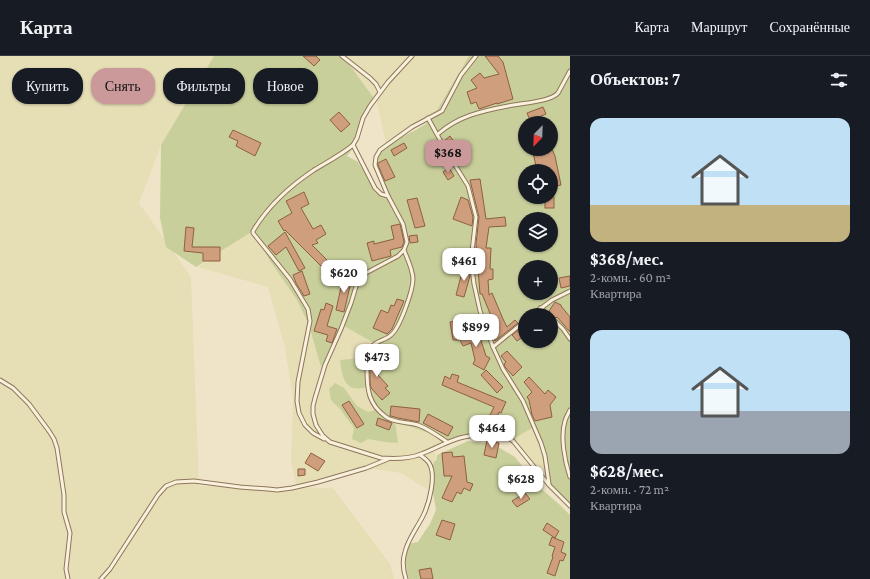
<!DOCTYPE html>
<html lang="ru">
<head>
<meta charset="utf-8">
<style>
  body { margin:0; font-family:"Crimson Pro",serif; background:#20242c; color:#f1f3f6; height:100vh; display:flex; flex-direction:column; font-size:15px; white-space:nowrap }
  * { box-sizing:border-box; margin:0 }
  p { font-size:13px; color:#9ea1a6 }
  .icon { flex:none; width:22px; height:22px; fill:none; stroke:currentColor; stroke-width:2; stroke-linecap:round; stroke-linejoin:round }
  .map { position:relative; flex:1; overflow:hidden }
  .drawer { display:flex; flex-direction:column; background:#171b24; width:300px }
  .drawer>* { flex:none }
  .top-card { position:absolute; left:12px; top:12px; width:380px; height:36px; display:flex; gap:8px }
  .needle { width:26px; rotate:203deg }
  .buttons { position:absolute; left:518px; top:60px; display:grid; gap:8px }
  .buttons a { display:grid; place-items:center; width:40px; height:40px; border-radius:50%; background:#171b24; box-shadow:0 1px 3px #0004; font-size:20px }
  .price { position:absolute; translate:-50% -34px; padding:0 9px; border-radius:8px; background:#fff; color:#222; font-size:13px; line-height:26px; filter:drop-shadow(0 1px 2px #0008) }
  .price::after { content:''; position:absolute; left:50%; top:24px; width:12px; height:9px; margin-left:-6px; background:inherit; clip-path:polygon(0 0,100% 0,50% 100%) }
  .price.current { background:#cc999b; color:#111 }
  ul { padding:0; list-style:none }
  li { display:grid; align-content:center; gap:8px; height:212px; padding:0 20px }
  li span { display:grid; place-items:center; height:124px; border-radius:12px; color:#555 }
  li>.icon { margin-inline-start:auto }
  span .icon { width:72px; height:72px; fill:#fffc; stroke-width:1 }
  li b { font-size:17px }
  h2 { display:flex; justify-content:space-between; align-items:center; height:48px; padding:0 20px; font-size:17px }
  .chip { padding:0 14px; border-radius:16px; background:#171b24; box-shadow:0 1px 3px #0004; font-size:14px; line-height:36px }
  .chip.current { background:#cc999b; color:#111 }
  header { display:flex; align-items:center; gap:24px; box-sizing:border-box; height:56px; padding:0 20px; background:#171b24; border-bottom:1px solid #363941 }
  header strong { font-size:19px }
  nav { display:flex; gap:22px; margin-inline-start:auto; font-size:14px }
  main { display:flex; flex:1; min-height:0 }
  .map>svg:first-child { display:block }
</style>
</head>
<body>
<header>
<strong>Карта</strong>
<nav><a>Карта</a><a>Маршрут</a><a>Сохранённые</a></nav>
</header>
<main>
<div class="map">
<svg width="570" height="523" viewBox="0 0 570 523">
  <rect width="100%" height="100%" fill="#f0e4c8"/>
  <g fill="#e6deb5">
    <path d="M0,0H214L161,89L139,147L191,221L199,430L333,432L390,508L394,523H0Z"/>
    <path d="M343,0H469L436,57L386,87L377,46Z"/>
    <path d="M253,175L270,205L297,244L308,270L321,310L344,270L374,287L395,366L414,372L435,379L446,390L429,396L434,395L436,399L435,405H433L429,420L432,433L430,435L401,417L374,413L296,429L291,404L293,343L285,291L268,231L198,211Z"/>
    <path d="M532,372L540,390L545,416L544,423L529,407L510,385Z"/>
  </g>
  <g fill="#c9cf9b" fill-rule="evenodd">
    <path d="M214,0H343L376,45L366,59L357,87L347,100L358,106L369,124L381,138L387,141L375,109C378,88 412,78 427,67L424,63L436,56L469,0H570V448L545,423L546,416H545L540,390L532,372L510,385L492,380L463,383L446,390L435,379L414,372L395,366L398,387L385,386L368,383L361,387L352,383L354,372L340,353L331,344L329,333L335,327L344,332L357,350L368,356L375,354L368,341L367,331C363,332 358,333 353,332C343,329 341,313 340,304L360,302L367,306L369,295L374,287L344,270L339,281L321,311L309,270L297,244L270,205L253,175L196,211L166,191L160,162L161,89ZM525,67H551V93H525ZM525,115H551V141H525ZM525,163H551V189H525ZM525,211H551V237H525ZM525,259H551V285H525Z"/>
    <path d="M468,385L493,388L515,401L538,430L560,449L570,459V523H409C405,511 405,500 408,488L418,486L425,475L430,468L436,454L430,419L434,405H436L437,399Z"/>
  </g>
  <g fill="#cf9f7d" stroke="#8d5f41">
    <path d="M303,0H316L320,4L314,10Z"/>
    <path d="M485,0H498L503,6L513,43L497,48V47L479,53L476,46L471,48L467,36L477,32L471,24L480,17L484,22L499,18Z"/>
    <path d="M543,51L546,58L539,61L542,67H531L527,57Z"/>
    <path d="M339,56L350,68L341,76L330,64Z"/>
    <path d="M233,74L261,87L255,100L236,90L238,85L229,81Z"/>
    <path d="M450,80L464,101L457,106L444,85Z"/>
    <path d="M404,87L407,92L394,100L391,94Z"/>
    <path d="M540,93H552L555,100L561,129L551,131V115H537L534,101L532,96Z"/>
    <path d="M386,103L395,121L385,125L378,109V107Z"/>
    <path d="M449,112L454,120L448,124L443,116Z"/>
    <path d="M480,123L486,163L505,161L506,170L489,171L486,192H491L490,213H493V223L488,224L489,239L492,237L503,263L507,271L515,264L518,267L495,285L494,283L499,278L494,267L482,238H480L476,188L479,161L470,124Z"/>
    <path d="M304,136L309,148L301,152L313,173L321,169L326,178L316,184L318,187L312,189L327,204L321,210L285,174L284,175L278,165L292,157L286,145Z"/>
    <path d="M461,141L468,144L473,161L472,170L453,163Z"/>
    <rect x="545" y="141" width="9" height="11"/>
    <path d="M417,142L425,170L415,172L407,144Z"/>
    <path d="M400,168L404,186L402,191L390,194L391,200L372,205L367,187L374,185V188L394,183L391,170Z"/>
    <path d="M186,171L194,172L192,191H220V205H203V197L184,195Z"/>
    <path d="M285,176L305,212L299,215L286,191L276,199L268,190Z"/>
    <path d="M417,179L418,186L410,187L409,180Z"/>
    <path d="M464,209L469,210L470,220L464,241L456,239Z"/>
    <path d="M302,215L310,238L304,240L296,227L293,219Z"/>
    <path d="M350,220L351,226L344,256L336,254L342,227L341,221Z"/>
    <path d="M570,220V230L561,232L559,222Z"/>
    <path d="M397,243L404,245L392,273L387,278L373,272L381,254L388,257L391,249L394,250Z"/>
    <path d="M555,246L561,249V250L570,261V276L557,261L556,262L549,255Z"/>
    <path d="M326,247L333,250L327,270L337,273L332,287L326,285L328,279L314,275L321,253L324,254Z"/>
    <path d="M456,265L459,284H453L450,266Z"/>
    <path d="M525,269V279L517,285L512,279Z"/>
    <path d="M477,272L486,300L490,302L484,314L473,308L475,304L471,287L463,290L458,280Z"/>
    <path d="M376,290L378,319L388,330L385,332L390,337L382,344L371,332L370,327V303L372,296Z"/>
    <path d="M507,295L522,311L513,320L505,311L504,308L506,306L501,300Z"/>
    <path d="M486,314L503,331L497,337L481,319Z"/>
    <path d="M452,318L459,320L457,326L506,346L501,357L499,356L491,374L479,376L485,362L488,363L494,351L442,329L445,320L450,323Z"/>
    <path d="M529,321L545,338L548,334L556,341L550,349L552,361L535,365L532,359L529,344L527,341L532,336L524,326Z"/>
    <path d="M349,345L364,368L357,372L342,349Z"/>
    <path d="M391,350L420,353L419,366L398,362L391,360H390Z"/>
    <path d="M428,358L453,371L448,380L423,367Z"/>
    <path d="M378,362L392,367L389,374L376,369Z"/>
    <path d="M487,384L499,387L496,402L484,399Z"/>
    <path d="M452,396L453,401L464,400L467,426L473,428L470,435L464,432L461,438L457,436L452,446L442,442L452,420H444L442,397Z"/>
    <path d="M311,397L325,405L318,415L305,407Z"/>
    <path d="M298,413H305V419L298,420Z"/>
    <path d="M526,418L532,426L521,435L514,428Z"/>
    <path d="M525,437L530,443L517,451L512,445Z"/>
    <path d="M442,464L455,468L450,484L436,479Z"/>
    <path d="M547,467L559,475L555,482L543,474Z"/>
    <path d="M552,481L564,486L561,496L566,498L563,505L560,504L555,520L547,517L553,501L552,500L555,491L549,489Z"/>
    <path d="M431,512L433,523H421L419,514Z"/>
  </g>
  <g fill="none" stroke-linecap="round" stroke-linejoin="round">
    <defs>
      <g id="service">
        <path d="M342,0L370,22L376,28L380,36"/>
        <path d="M476,0L461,19L442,55L412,71L380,94L376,101L375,109L388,140L403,168L407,186L404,194L398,200L366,217L360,221L358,224L351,247L341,273L325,309L315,342L313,350V358L316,369L323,380L330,386L381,402C394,403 409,403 421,398C435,393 449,384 464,381C474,379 485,378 495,377H500L513,385L549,429L570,450"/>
        <path d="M428,62L445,93L468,130L476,161L471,204L474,228L480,255L493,291L503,313L523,345L541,387L545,400L549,428"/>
        <path d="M438,78C458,60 482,55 508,50C521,47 550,46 558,37L570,15"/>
        <path d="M353,89L375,132L381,138L388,140"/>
        <path d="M404,194C407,202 413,214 413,223C413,234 400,272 391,279C385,285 376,284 371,292C367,298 367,306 367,313C367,333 368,348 386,361C394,367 409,366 418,369C429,373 438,380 447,386"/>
        <path d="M540,252L549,259"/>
        <path d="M532,259L552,244L570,235"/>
        <path d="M551,261L563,273L570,283"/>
        <path d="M493,291L525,265"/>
        <path d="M0,324L13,332L29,348L49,375L54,383L57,392L64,439V456L70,477L66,513L68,523"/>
        <path d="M570,354C568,358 566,361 565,365C560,381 565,406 570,421"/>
        <path d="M324,383L313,377L305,369L299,357L297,345L298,326L310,265L308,253L290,223L253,177V175C268,150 290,130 314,114C327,106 341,99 353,89L357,82L363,62L370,50L388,26L412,0"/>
        <path d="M101,523L110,513L158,439L166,430L176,426L194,425L240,431L268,433L277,434L292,432L318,426L366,412L388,403"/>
        <path d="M406,523C403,514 402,505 405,496C408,483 417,472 423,460C429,448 437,419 429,407C427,404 423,401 420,399"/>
      </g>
    </defs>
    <use href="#service" stroke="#8d765c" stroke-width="5"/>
    <use href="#service" stroke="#faf1dc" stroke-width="3"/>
  </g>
</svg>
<div class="buttons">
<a><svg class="needle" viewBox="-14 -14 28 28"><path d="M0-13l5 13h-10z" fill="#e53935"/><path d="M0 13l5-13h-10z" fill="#9ea1a6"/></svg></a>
<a><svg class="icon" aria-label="locate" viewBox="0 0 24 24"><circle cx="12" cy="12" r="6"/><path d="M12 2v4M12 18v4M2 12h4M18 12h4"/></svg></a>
<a><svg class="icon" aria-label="layers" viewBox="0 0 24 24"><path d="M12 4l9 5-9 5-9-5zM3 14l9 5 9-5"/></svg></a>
<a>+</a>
<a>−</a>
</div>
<b class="price current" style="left:448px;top:118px">$368</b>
<b class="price" style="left:464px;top:226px">$461</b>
<b class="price" style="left:344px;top:238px">$620</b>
<b class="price" style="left:476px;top:292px">$899</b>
<b class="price" style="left:377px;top:322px">$473</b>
<b class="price" style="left:492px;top:393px">$464</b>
<b class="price" style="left:521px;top:444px">$628</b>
<div class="top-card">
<a class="chip">Купить</a>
<a class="chip current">Снять</a>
<a class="chip">Фильтры</a>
<a class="chip">Новое</a>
</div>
</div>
<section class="drawer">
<h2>Объектов: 7<svg class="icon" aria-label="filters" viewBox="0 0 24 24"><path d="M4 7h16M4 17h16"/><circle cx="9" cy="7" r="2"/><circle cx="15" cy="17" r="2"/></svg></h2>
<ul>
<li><span style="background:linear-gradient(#bfe0f5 70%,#c2b280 0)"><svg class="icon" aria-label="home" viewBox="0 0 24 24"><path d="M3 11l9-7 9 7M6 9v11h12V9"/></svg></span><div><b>$368/мес.</b><p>2-комн. · 60 m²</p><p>Квартира</p></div></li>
<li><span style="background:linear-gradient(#bfe0f5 65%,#9aa5b1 0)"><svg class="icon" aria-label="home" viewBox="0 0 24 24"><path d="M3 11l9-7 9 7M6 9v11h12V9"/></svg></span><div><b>$628/мес.</b><p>2-комн. · 72 m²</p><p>Квартира</p></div></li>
</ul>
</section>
</main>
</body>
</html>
